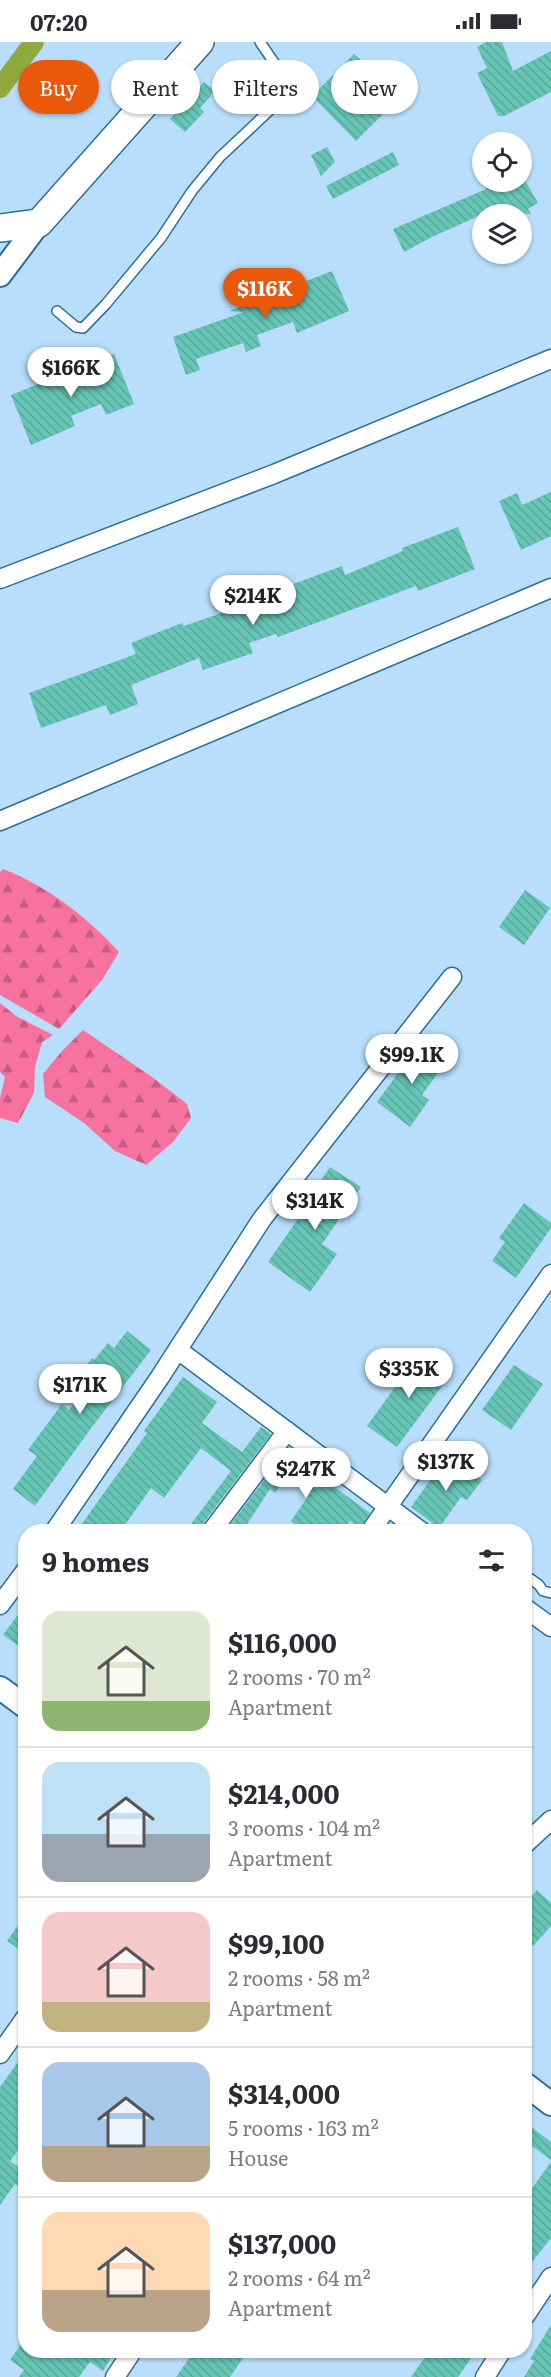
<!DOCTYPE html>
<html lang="en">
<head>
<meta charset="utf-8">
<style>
  body { margin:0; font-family:Literata,serif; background:#f7f7f7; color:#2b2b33; height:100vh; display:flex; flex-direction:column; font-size:22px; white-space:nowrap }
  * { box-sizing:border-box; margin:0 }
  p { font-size:20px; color:#7c7c81 }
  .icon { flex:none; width:33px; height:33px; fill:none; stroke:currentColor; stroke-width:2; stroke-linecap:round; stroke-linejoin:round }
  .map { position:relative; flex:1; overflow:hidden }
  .panel { position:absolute; left:18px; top:1482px; width:514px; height:834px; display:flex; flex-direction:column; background:#fff; border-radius:24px; box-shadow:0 2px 4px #0004 }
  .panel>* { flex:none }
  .top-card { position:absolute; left:18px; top:18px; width:516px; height:54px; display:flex; gap:12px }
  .controls { position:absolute; left:472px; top:90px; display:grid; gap:12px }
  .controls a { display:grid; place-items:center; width:60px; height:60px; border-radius:50%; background:#fff; box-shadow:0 2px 4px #0004; font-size:30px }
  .price { position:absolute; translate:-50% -51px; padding:0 14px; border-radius:21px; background:#fff; color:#222; font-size:20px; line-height:39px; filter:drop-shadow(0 2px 3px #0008) }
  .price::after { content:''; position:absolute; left:50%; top:36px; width:18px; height:14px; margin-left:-9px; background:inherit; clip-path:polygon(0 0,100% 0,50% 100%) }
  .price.current { background:#ea580c; color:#fff }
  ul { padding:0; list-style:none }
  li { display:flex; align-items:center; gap:18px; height:150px; padding:0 24px }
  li+li { border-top:2px solid #e1e1e2 }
  li span { display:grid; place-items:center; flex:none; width:168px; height:120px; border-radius:18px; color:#555 }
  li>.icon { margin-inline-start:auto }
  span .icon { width:72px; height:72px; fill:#fffc; stroke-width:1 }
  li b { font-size:26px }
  h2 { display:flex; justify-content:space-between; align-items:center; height:72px; padding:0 24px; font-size:26px }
  .chip { padding:0 21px; border-radius:27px; background:#fff; box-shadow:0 2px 4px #0004; font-size:21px; line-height:54px }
  .chip.current { background:#ea580c; color:#fff }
  .status { display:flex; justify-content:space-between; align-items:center; height:42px; padding:0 30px; background:#fff; direction:ltr }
  .status svg { height:16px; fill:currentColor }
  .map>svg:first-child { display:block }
</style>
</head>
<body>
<div class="status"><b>07:20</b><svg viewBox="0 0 49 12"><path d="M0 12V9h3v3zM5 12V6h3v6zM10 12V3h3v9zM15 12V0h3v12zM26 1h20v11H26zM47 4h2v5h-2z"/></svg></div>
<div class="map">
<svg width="551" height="2335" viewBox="0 0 551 2335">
  <defs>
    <pattern id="forest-firs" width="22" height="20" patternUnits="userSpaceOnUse" patternTransform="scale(1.5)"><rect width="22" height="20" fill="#f8729f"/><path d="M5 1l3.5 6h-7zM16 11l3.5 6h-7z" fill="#c65c81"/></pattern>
    <pattern id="building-back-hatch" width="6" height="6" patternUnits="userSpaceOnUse" patternTransform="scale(1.5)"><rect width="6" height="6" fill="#66c5b5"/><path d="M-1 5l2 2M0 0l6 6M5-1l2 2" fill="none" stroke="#57a89c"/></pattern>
  </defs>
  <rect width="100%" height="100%" fill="#b8defb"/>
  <g fill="url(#forest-firs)">
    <path d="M3,827C47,844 87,875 119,910L102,938L59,987L0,953V830Z"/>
    <path d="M0,961L16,974L53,993L42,1000L35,1025L34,1051L18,1081L0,1076V1056L5,1035L0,1030Z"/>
    <path d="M83,988L152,1035L187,1062L191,1076L173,1100L146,1123L115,1109L84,1081L45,1055L43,1032L62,1009Z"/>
  </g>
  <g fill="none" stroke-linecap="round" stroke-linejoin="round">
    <path stroke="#90a93e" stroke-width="20" d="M0,46L34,0"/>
  </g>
  <g fill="url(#building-back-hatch)">
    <path d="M486,0H502L513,29L551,9V50L504,74H498L477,31L487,26L477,5Z"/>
    <path d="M354,12L363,20L359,29L393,62L356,99L312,54Z"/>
    <path d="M204,40L215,49L200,66L204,70L185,90L170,77Z"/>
    <path d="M327,105L335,120L321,134L311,113Z"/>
    <path d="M393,110L399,123L333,157L326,144Z"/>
    <path d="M482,140H526L538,161L528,167L531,172H483L432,195L404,210L393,187L486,147Z"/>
    <path d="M332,229L349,269L297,291L293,280L257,293L261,304L246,310L243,301L196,317L200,328L186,333L173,295L244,270L229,269Z"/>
    <path d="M114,312L134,362L106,373L101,362L71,374L75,384L31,403L11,353Z"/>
    <path d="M551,450V494L521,508L499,459L517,451L522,463Z"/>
    <path d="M458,485L475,527L418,549L416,544L278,595L276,592L249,601L253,611L203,628L199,616L131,643L138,662L110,673L106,663L41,686L29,651L136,612L131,601L182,581L184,584L262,557L263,560L291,550L288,544L342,524L345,533L403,509L402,506Z"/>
    <path d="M525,848L550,866L524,903L499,885Z"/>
    <path d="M420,1001L446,1020L422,1053L429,1058L410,1085L377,1060Z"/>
    <path d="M330,1125L361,1145L322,1202L337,1212L310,1250L268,1220L307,1164L305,1162Z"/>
    <path d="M524,1161L551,1181V1186L516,1236L492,1219L505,1200L499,1196Z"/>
    <path d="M127,1289L151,1308L92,1385L35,1464L13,1447L37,1414L28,1408L62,1362L69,1368L89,1342L77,1334L92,1316L94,1318L108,1301L114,1306Z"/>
    <path d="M421,1309L451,1332L397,1405L367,1384Z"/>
    <path d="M514,1323L543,1342L511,1388L482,1368Z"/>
    <path d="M183,1335L217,1360L202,1381L242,1410L261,1385L271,1392L202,1483L200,1490H185L231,1429L201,1406L164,1456L151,1446L120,1490H76L147,1391L144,1389Z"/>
    <path d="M289,1405L329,1435L326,1439L370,1471L360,1486L350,1479L342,1490H305L291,1479L311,1450L288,1433L275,1451L270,1447L242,1490H225Z"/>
    <path d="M452,1416L482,1438L467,1458L461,1455L439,1486L411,1465L441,1423L445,1426Z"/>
    <path d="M26,1562V1609L3,1593Z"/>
    <path d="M537,1848L551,1861V1884L533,1904L525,1897V1862Z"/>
    <path d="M26,1872V1912L7,1899Z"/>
    <path d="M26,2009V2098L10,2119L26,2130V2149L15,2142L0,2163V2045Z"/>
    <path d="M525,2080L551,2100V2118L525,2099Z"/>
    <path d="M551,2120V2196L525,2229V2156Z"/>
    <path d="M551,2283V2335H524L534,2319L530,2317Z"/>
    <path d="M21,2302L26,2308H116L103,2329L90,2320L79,2335H19L24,2328L10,2318Z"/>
    <path d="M195,2308H234L243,2316L230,2335H176Z"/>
    <path d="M430,2308H477L458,2335H411Z"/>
  </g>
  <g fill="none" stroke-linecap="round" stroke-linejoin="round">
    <defs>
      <g id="service">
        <path d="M57,269L76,285L83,286L106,262L161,196L192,149L220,115L287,52L284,35L260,0"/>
        <path d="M525,1533L539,1543L543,1549L551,1551"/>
      </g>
      <g id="minor">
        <path d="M0,537L274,432L551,317"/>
        <path d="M0,779L551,546"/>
        <path d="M178,1308L422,1490"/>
        <path d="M54,1490L160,1335L262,1177L452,935"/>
        <path d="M211,1490L287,1389"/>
        <path d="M370,1490L551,1232"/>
        <path d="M0,1563L26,1528"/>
        <path d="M525,1566L551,1585"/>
        <path d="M525,1802L551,1778"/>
        <path d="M0,2012L26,1975"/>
        <path d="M525,2274L551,2235"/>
        <path d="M115,2335L133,2308"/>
        <path d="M485,2335L502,2308"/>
      </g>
      <g id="tertiary">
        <path d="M0,233L39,181"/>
        <path d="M0,1646L26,1665"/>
        <path d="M525,2042L551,2062"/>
      </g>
      <path id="secondary" d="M0,186L39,181L200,0"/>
    </defs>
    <use href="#service" stroke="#2d6d98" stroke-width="12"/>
    <use href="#minor" stroke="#2d6d98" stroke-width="21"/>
    <use href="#tertiary" stroke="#2d6d98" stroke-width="26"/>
    <use href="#secondary" stroke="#2d6d98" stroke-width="30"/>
    <use href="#service" stroke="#fff" stroke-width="9"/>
    <use href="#minor" stroke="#fff" stroke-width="18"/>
    <use href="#tertiary" stroke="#fff" stroke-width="22"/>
    <use href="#secondary" stroke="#fff" stroke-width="27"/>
  </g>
</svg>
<div class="controls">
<a><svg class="icon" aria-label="locate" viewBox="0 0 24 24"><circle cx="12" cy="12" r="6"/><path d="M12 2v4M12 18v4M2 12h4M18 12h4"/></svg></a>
<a><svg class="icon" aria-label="layers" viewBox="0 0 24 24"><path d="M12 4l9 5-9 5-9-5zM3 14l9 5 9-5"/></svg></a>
</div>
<b class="price current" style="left:265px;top:277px">$116K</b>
<b class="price" style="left:71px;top:356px">$166K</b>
<b class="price" style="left:253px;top:584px">$214K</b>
<b class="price" style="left:412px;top:1043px">$99.1K</b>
<b class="price" style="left:315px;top:1189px">$314K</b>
<b class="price" style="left:409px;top:1357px">$335K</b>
<b class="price" style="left:80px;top:1373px">$171K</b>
<b class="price" style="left:446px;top:1450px">$137K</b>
<b class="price" style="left:306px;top:1457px">$247K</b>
<div class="top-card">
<a class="chip current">Buy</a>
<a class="chip">Rent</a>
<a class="chip">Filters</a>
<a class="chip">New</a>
</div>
<section class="panel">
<h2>9 homes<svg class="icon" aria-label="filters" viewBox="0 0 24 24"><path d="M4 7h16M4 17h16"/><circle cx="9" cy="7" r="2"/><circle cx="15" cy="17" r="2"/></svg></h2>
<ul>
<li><span style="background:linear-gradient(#dfe7d0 75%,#8fb573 0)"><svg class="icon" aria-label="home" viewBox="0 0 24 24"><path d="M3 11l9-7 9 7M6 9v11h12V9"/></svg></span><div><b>$116,000</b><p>2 rooms · 70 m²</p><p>Apartment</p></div></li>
<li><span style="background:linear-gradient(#bfe0f5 60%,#9aa5b1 0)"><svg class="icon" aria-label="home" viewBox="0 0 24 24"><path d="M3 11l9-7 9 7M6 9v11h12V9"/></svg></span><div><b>$214,000</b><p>3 rooms · 104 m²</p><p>Apartment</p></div></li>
<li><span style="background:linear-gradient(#f6c9c9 75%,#c2b280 0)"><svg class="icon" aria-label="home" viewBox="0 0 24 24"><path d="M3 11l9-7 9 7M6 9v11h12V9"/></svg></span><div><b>$99,100</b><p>2 rooms · 58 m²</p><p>Apartment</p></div></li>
<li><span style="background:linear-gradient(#a9c7e8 70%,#b9a48a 0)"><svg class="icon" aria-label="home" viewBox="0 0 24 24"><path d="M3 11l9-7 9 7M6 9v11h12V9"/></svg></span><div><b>$314,000</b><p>5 rooms · 163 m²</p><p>House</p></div></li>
<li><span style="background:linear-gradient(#ffd9b3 65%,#b9a48a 0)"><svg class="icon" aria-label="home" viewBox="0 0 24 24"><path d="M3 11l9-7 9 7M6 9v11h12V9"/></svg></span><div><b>$137,000</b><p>2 rooms · 64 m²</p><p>Apartment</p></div></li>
</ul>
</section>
</div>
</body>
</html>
